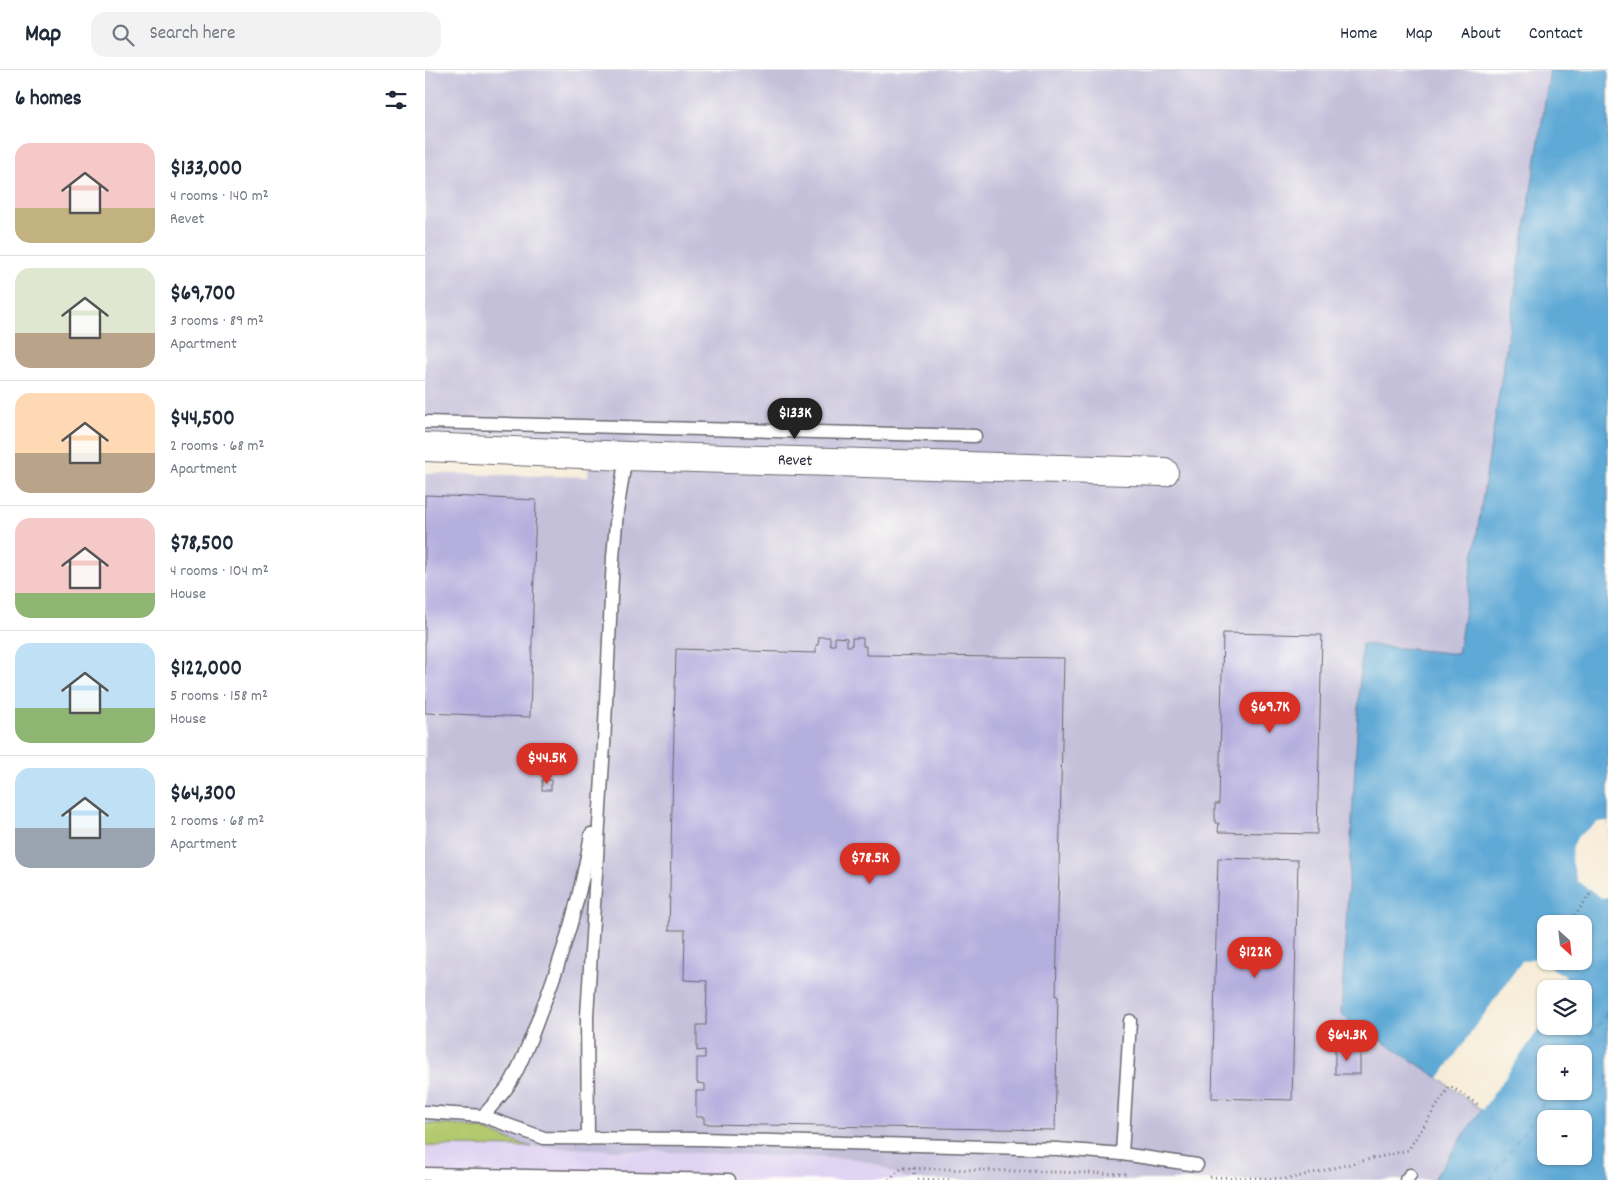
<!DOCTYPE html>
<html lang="en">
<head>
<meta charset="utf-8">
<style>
  body { margin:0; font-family:Dekko,sans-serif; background:#f2f2f3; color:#1f2937; height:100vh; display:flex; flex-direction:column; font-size:19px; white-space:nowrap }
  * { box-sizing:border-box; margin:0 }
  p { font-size:16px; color:#747a83 }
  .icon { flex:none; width:28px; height:28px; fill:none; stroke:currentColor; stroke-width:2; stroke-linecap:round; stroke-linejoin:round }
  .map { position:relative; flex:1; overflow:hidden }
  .drawer { display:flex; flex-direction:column; background:#fff; width:425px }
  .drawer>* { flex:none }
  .needle { width:32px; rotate:153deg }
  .controls { position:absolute; left:1112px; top:845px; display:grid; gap:10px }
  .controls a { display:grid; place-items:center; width:55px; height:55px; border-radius:10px; background:#fff; box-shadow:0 1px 4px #0004; font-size:25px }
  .price { position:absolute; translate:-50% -42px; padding:0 11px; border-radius:18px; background:#d93025; color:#fff; font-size:16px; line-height:32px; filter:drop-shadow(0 1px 2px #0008) }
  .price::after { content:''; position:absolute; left:50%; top:30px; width:15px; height:11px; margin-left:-8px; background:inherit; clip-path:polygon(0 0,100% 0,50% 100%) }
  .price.active { background:#222; color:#fff }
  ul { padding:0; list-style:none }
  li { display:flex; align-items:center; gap:15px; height:125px; padding:0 15px }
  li+li { border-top:1px solid #e0e1e3 }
  li span { display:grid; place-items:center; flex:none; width:140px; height:100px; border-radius:15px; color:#555 }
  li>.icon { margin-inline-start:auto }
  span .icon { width:60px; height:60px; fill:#fffc; stroke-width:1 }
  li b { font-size:21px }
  h2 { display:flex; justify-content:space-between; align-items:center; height:60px; padding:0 15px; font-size:21px }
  header { display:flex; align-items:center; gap:30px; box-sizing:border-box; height:70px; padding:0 25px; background:#fff; border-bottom:1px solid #e0e1e3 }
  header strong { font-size:24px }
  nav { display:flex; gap:28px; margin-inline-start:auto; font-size:18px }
  .search { width:350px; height:45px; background:#f2f2f3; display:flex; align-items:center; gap:12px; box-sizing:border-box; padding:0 18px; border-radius:15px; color:#747a83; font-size:19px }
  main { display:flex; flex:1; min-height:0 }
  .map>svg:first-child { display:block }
</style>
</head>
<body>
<header>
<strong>Map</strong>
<div class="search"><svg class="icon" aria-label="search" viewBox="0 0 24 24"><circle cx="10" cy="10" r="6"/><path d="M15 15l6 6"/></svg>Search here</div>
<nav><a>Home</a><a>Map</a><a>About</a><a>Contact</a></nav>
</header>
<main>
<section class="drawer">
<h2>6 homes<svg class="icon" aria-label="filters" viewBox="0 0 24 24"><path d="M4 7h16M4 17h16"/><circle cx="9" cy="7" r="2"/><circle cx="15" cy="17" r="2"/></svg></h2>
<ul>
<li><span style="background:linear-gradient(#f6c9c9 65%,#c2b280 0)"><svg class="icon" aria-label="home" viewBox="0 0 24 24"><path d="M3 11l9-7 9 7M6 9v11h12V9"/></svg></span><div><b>$133,000</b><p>4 rooms · 140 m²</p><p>Revet</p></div></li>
<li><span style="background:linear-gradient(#dfe7d0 65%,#b9a48a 0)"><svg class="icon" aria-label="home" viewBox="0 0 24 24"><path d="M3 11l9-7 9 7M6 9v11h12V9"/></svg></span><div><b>$69,700</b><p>3 rooms · 89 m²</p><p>Apartment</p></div></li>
<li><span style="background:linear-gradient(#ffd9b3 60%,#b9a48a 0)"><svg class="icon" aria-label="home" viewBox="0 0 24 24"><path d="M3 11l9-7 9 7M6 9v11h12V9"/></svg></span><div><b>$44,500</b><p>2 rooms · 68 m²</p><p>Apartment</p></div></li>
<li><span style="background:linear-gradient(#f6c9c9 75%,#8fb573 0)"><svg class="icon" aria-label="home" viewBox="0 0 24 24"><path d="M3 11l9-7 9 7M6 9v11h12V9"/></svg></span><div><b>$78,500</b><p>4 rooms · 104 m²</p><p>House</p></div></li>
<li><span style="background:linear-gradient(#bfe0f5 65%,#8fb573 0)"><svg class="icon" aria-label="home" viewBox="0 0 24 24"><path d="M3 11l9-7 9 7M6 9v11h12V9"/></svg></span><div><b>$122,000</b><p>5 rooms · 158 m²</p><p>House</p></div></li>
<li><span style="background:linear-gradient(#bfe0f5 60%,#9aa5b1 0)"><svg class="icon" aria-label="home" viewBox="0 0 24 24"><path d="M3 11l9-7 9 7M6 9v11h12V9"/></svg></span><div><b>$64,300</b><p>2 rooms · 68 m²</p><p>Apartment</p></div></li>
</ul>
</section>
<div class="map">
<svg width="1183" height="1110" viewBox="0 0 1183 1110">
  <rect width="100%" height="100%" fill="#fdfcf7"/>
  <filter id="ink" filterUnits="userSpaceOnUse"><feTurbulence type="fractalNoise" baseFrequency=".02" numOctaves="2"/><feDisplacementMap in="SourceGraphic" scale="10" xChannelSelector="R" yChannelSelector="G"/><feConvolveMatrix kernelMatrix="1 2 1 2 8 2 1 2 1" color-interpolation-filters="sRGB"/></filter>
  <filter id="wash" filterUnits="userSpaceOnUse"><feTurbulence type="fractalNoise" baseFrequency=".0096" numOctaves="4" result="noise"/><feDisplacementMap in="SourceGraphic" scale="20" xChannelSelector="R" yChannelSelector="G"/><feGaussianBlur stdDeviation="1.12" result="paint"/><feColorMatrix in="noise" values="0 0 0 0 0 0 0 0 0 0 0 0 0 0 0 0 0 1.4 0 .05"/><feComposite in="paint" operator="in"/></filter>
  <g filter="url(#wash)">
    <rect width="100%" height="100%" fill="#f6ebd6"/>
    <path fill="#e1d4f3" d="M0,1054L107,1077L432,1089L455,1096L483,1110H0Z"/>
    <path fill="#c5c0da" d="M0,0H1125L1033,584L937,574L1014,1008L1057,1040L1008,1110H483L455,1096L432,1089L107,1077L89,1072L61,1060L28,1055L0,1054V403L163,407L164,376L0,368Z"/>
    <path fill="#b3c96e" stroke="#6a7654" d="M0,1054L28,1055L61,1060L89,1072L107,1077L0,1076Z"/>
    <path fill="#5ea9d6" stroke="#406688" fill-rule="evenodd" d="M1125,0H1183V1110H1008L1056,1040L1014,1008L916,945L937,574L1033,584ZM1121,854H1159V891H1121ZM1121,919H1159V956H1121ZM1121,984H1159V1021H1121ZM1121,1049H1159V1086H1121Z"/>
    <g fill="#f6ebd6">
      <path d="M1183,751V827L1177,828L1152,811L1146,788L1148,776L1153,766L1173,752Z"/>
      <path d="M1111,888L1140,906L1142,919H1121V949L1057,1040L1014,1008L1097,891Z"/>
    </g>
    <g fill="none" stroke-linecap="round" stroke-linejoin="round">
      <g stroke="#3a5879" stroke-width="1" stroke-dasharray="6 5" stroke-linecap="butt">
        <path d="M1153,984L1183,941"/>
        <path d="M1065,1110L1127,1021"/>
      </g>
    </g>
    <g id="blocks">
      <g fill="#b5afde">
        <path d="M0,425L111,430L105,647L0,643Z"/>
        <path d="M798,563L897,565L892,764L793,762L794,753H790V734H794Z"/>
        <path d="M394,567H405V575H410V567L422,568V576H427V568H438V576H441V585L639,588L631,926H633L630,1060L279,1054V1047H271V1021H280V1014L272,1013V988H280V980L272,981V955H281L282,911L259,910L260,860H244L251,579L391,583V575H393Z"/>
        <rect x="117" y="710" width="9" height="10"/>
        <path d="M793,788L873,790L867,1030L787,1028Z"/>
        <rect x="910" y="979" width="25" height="25"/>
      </g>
    </g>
  </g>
  <g filter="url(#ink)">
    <use href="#blocks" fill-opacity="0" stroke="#6c6871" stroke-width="1"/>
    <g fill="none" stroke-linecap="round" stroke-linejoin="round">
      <defs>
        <g id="service">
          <path d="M0,352L550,366"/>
          <path d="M0,1042L58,1046L119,1068L277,1069L633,1079L697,1084L772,1095"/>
          <path d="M58,1046C67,1035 80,1023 87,1010C98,990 107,966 115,944C138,886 156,826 166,764"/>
          <path d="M163,1069L162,946L179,675L188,487L192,442L201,386"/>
          <path d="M697,1084L705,951"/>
          <path d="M0,1104L304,1110"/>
          <path d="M981,1110L985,1105"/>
        </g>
        <path id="tertiary" d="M0,377L201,386L739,402"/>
      </defs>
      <use href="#service" stroke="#6c6871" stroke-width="15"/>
      <use href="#tertiary" stroke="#6c6871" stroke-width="30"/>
      <g stroke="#6c6871" stroke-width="3" stroke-dasharray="1 4" stroke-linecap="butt">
        <path d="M1144,854L1167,821"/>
        <path d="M1117,892L1121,885"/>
        <path d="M489,1098V1109L525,1110"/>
        <path d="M785,1107L863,1109L983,1080L1025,1016L1055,1036"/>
        <path d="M464,1110L477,1098L704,1104"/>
      </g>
      <use href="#service" stroke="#fff" stroke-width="12"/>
      <use href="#tertiary" stroke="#fff" stroke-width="28"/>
    </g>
  </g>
  <g text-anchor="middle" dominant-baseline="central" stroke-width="4" stroke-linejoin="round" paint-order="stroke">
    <g font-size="16" fill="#22223b" stroke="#fdfcf7">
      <text transform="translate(370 391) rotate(2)">Revet</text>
    </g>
  </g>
</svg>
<div class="controls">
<a><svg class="needle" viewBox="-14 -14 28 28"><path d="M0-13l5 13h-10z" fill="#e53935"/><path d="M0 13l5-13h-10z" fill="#747a83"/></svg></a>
<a><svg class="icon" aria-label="layers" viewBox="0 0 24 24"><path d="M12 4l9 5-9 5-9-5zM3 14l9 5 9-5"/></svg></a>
<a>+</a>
<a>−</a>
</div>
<b class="price active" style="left:370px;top:370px">$133K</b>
<b class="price" style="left:845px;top:664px">$69.7K</b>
<b class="price" style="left:122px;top:715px">$44.5K</b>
<b class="price" style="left:445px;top:815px">$78.5K</b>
<b class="price" style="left:830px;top:909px">$122K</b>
<b class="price" style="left:922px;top:992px">$64.3K</b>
</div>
</main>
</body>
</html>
